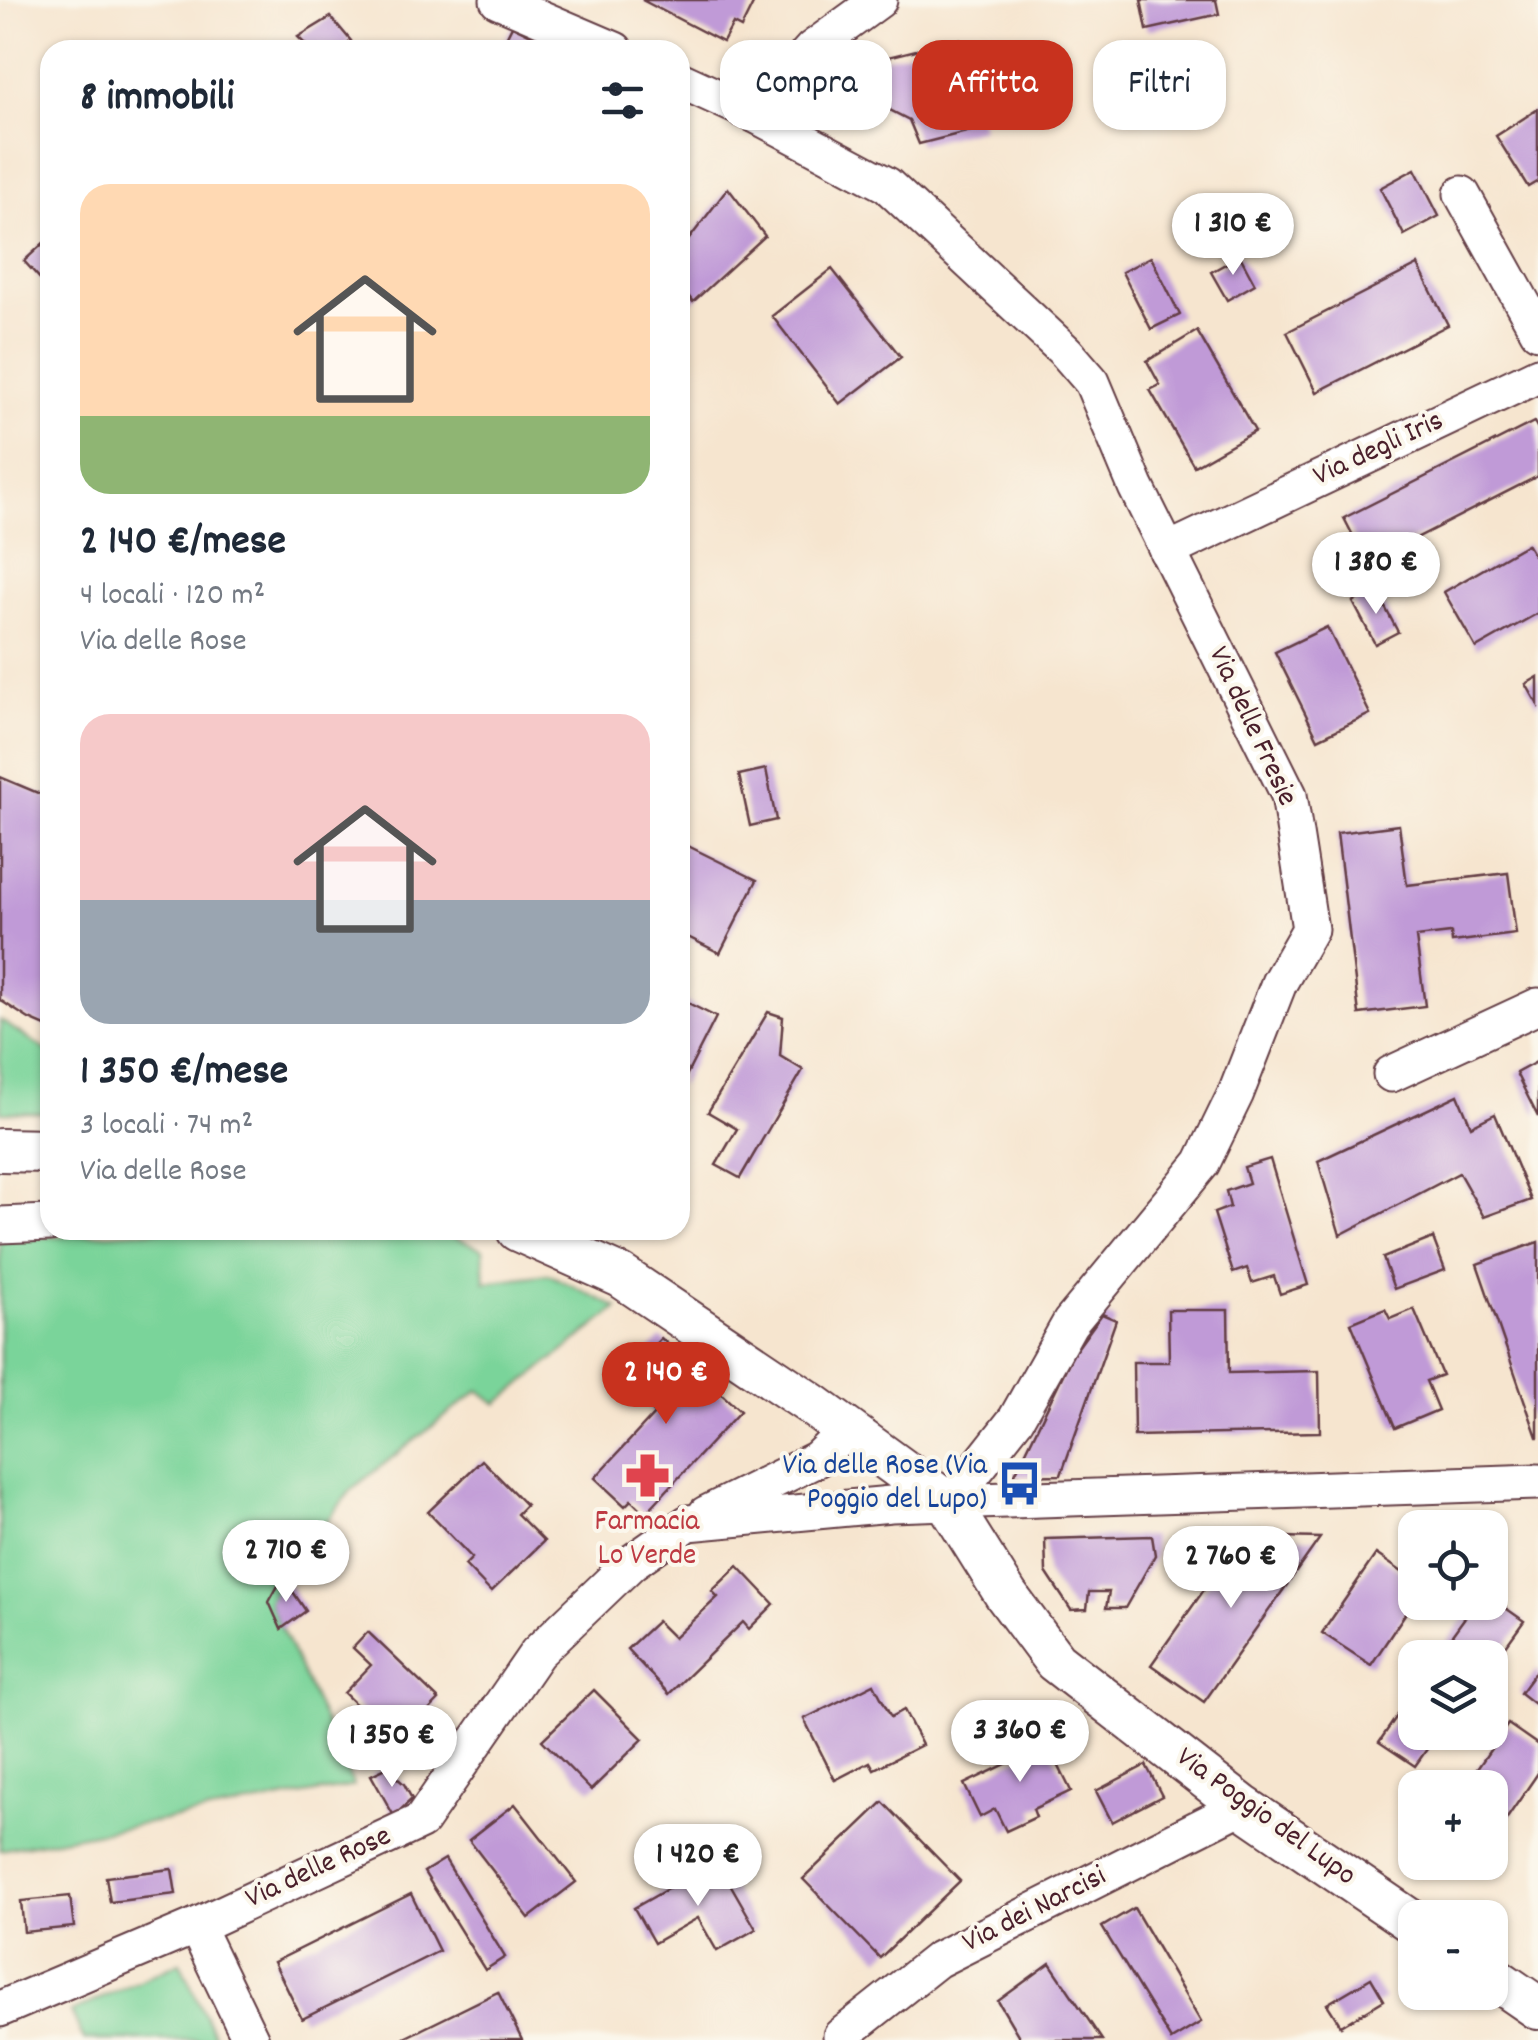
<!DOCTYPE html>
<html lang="it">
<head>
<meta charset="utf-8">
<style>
  body { margin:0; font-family:Dekko,sans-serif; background:#f2f2f3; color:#1f2937; height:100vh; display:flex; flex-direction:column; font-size:38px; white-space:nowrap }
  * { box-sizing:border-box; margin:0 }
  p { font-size:32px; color:#747a83 }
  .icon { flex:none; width:55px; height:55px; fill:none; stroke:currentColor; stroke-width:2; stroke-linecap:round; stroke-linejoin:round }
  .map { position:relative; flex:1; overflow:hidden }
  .drawer { position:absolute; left:40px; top:40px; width:650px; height:1200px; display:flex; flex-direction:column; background:#fff; border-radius:30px; box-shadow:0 2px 8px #0004 }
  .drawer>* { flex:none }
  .banner { position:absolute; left:720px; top:40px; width:668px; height:90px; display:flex; gap:20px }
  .controls { position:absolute; left:1398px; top:1510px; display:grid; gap:20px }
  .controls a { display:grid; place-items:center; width:110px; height:110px; border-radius:20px; background:#fff; box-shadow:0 2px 8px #0004; font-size:50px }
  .price { position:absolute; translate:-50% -85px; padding:0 22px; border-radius:35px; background:#fff; color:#222; font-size:32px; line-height:65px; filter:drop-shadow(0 2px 5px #0008) }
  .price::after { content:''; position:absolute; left:50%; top:60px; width:30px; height:22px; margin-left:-15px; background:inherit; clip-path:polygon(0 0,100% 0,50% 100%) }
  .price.current { background:#c8321e; color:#fff }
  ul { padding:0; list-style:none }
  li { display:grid; align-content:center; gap:20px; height:530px; padding:0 40px }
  li span { display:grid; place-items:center; height:310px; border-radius:30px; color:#555 }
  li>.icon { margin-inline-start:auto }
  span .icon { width:180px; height:180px; fill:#fffc; stroke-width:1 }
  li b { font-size:42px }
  h2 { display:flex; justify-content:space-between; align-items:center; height:120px; padding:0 40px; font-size:42px }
  .pill { padding:0 35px; border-radius:30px; background:#fff; box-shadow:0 2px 8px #0004; font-size:35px; line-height:90px }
  .pill.current { background:#c8321e; color:#fff }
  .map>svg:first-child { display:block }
</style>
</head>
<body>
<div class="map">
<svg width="1538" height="2040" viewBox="0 0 1538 2040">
  <rect width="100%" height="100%" fill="#fbf7ec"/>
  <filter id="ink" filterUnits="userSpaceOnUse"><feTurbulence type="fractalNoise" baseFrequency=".01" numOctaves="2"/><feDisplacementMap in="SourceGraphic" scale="20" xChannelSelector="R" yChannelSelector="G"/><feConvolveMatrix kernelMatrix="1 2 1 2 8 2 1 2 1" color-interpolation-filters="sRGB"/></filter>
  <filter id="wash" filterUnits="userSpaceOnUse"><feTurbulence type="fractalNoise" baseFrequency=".0048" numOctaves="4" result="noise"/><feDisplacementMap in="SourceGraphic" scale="40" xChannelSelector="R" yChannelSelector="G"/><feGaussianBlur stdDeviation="2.25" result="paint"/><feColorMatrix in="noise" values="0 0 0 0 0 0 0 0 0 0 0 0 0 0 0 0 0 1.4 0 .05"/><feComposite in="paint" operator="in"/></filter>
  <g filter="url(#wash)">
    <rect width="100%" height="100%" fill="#f6e5cf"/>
    <g fill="#7ad49a" stroke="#627a62" stroke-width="2.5">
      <path d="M0,1020L50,1053V1113L0,1112Z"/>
      <path d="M168,1230H438L483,1249L485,1282L548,1274L618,1308L497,1404L479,1390L353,1488L283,1577L269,1602L354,1786L0,1850V1240Z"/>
      <path d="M180,1962L216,2040H84L71,2012Z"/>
    </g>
    <g id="blocks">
      <g fill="#c09ad7">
        <path d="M642,0H755L741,28L733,24L723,42Z"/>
        <path d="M1141,0H1216L1219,14L1147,30Z"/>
        <path d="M331,17L351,41L341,50H311L298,37Z"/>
        <path d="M512,26L545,42L541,50H500Z"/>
        <path d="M960,39L982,128L919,144L909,120L855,92L868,62Z"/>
        <path d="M1538,109V181L1528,187L1496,136Z"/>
        <path d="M1415,169L1439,216L1404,235L1380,188Z"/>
        <path d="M728,188L765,236L693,302L680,285V251Z"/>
        <path d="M48,239L50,278L44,283L24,261Z"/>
        <path d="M1240,256L1255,284L1227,300L1211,272Z"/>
        <path d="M1151,257L1180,315L1151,329L1122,272Z"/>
        <path d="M1418,265L1448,325L1317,392L1287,332Z"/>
        <path d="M832,269L901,357L840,404L772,316Z"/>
        <path d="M1197,331L1255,431L1194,466L1150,390L1160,385L1147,361Z"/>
        <path d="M1534,422L1538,429V476L1367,563L1344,518Z"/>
        <path d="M1527,544L1538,562V613L1476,648L1444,592Z"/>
        <path d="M1376,590L1398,632L1375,644L1353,602Z"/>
        <path d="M1327,627L1370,714L1318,739L1275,652Z"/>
        <path d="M1538,677V705L1526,684Z"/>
        <path d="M766,769L776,820L750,826L739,775Z"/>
        <path d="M0,777L50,798V1028L29,1019L0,1000Z"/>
        <path d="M1399,825L1407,885L1508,873L1516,934L1452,942L1451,933L1416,937L1425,1006L1359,1014L1337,833Z"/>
        <path d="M680,842L757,880L720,953L680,933Z"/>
        <path d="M680,999L716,1017L680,1088Z"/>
        <path d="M768,1012L783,1017L780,1056L803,1070L740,1178L716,1165L737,1129L708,1112Z"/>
        <path d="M1538,1061V1117L1516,1073Z"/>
        <path d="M1458,1095L1471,1126L1495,1114L1531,1200L1484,1217L1459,1173L1340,1235L1318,1161Z"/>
        <path d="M1270,1159L1308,1285L1280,1294L1274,1276L1252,1283L1247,1268L1233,1273L1214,1213L1230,1207L1226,1191L1249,1183L1244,1167Z"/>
        <path d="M1433,1238L1445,1270L1394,1289L1383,1258Z"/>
        <path d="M1538,1242V1437H1537L1477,1264Z"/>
        <path d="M1385,1309L1390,1319L1414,1309L1442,1375L1426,1381L1438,1410L1395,1428L1351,1323Z"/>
        <path d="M1168,1310H1228L1229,1373L1319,1371L1320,1432L1134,1436L1133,1362H1169Z"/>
        <path d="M1102,1314L1116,1320L1061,1475L1014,1476L1073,1354Z"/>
        <path d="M661,1338L740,1411L645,1514L631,1500L625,1506L595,1478L655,1413L621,1381Z"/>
        <path d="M482,1460L526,1505L517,1514L544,1541L491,1592L465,1565L472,1558L428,1512Z"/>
        <path d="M1152,1536L1155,1555L1125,1608H1106L1109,1592H1089L1087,1609L1071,1610L1046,1572L1045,1539Z"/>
        <path d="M1242,1536L1320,1538L1204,1702L1151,1665Z"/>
        <path d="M1376,1554L1415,1581V1599L1371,1665L1322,1633Z"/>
        <path d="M738,1566L774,1604L749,1629L743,1622L669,1694L627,1649L657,1621L674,1638L718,1597L712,1591Z"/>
        <path d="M283,1577L306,1611L281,1629L269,1602Z"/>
        <path d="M1490,1597L1524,1621L1490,1668V1658H1454L1442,1649L1476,1602H1490Z"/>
        <path d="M368,1632L439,1700L396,1744L344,1693L371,1665L353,1648Z"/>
        <path d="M1538,1668V1707L1520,1693Z"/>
        <path d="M874,1684L891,1717L904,1710L922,1745L874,1769L870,1762L835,1780L804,1719Z"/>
        <path d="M594,1690L643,1739L591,1790L542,1740Z"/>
        <path d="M1415,1690V1732H1439L1415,1766L1379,1742Z"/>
        <path d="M1508,1724L1538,1745V1773L1501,1827L1490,1819V1788H1464Z"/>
        <path d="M1043,1734L1071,1791L1033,1809L1036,1817L1006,1831L995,1809L980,1817L964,1784L1027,1754L1023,1744Z"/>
        <path d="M1146,1765L1162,1796L1112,1822L1096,1791Z"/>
        <path d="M386,1768L404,1784L412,1799L394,1816L371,1775Z"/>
        <path d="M883,1802L960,1881L880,1958L803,1879Z"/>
        <path d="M515,1804L576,1882L529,1918L469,1840Z"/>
        <path d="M445,1859L505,1957L485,1970L424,1872Z"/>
        <path d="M717,1861L756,1929L717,1951L698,1918L654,1943L634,1908Z"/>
        <path d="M172,1869L176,1894L110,1902L106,1877Z"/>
        <path d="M411,1894L439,1951L302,2019L274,1962Z"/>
        <path d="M70,1896L74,1927L24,1932L21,1901Z"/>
        <path d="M1134,1908L1201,2022L1171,2040L1102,1927Z"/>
        <path d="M1050,1963L1102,2040H1021L998,2001Z"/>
        <path d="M1371,1978L1384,2000L1341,2026L1327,2004Z"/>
        <path d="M498,1992L522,2040H400Z"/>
      </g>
    </g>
  </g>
  <g filter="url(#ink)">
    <use href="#blocks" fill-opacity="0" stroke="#643d44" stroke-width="2.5"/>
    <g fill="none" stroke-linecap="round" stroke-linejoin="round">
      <defs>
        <g id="minor">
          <path d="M498,0L615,50"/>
          <path d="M680,80L754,114L887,185L1066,352L1092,382L1136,487L1289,795L1310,929L1279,983L1236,1093L1202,1163L1070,1323L1016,1419L949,1504"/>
          <path d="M754,114L812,49L879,0"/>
          <path d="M1462,194L1538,331"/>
          <path d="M1167,551L1538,375"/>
          <path d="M1391,1074L1538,1006"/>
          <path d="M0,1225L50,1223"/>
          <path d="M706,1514L817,1459L847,1430"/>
          <path d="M196,1926L251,2040"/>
          <path d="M0,2009L196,1926L421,1821L537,1653L631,1563L688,1523L891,1504L1538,1482"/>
          <path d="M841,2036L937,1960L1242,1806"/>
        </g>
        <g id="tertiary">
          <path d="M0,1150L50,1151"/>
          <path d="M518,1230L621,1276L813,1405L949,1504L1006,1595L1055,1661L1242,1806L1415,1924"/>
          <path d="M1490,1975L1538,2008"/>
        </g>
      </defs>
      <use href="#minor" stroke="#643d44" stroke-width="39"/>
      <use href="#tertiary" stroke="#643d44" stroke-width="46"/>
      <use href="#minor" stroke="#fff" stroke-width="35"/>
      <use href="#tertiary" stroke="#fff" stroke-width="42"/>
    </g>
  </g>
  <defs>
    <symbol id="pharmacy-bare" viewBox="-9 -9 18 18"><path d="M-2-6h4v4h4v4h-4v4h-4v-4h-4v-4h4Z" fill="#e0444e" stroke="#fbf7ec" stroke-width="2.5" paint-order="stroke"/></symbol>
    <symbol id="bus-bare" viewBox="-9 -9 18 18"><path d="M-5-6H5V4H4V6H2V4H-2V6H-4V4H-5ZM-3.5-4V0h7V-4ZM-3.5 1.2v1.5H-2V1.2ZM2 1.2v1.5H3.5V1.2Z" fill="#1a4fb4" stroke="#fbf7ec" stroke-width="2.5" paint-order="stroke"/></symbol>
  </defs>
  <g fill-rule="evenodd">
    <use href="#pharmacy-bare" x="616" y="1444" width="63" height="63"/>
    <use href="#bus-bare" x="988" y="1452" width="63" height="63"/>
  </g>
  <g text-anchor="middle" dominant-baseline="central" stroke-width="8" stroke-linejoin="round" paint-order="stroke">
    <g font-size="30" fill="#4a1f2b" stroke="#fbf7ec">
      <text transform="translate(1379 450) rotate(-25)">Via degli Iris</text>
      <text transform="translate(1251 727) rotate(65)">Via delle Fresie</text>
      <text transform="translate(1265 1818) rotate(36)">Via Poggio del Lupo</text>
      <text transform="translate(319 1869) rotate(-25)">Via delle Rose</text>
      <text transform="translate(1035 1911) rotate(-27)">Via dei Narcisi</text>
    </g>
    <g font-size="30" fill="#164399" stroke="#fbf7ec" text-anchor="end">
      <text x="987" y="1467">Via delle Rose (Via<tspan x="987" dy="34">Poggio del Lupo)</tspan></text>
    </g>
    <g font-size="30" fill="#be3a42" stroke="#fbf7ec">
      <text x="647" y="1523">Farmacia<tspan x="647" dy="34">Lo Verde</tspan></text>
    </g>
  </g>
</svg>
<div class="controls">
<a><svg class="icon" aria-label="locate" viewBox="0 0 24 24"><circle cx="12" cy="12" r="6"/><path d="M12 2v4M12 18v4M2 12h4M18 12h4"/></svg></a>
<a><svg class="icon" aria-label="layers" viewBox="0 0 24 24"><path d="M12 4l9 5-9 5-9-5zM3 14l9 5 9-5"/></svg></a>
<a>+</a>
<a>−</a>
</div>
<b class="price" style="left:1233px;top:278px">1 310 €</b>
<b class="price" style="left:1376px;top:617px">1 380 €</b>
<b class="price current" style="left:666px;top:1427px">2 140 €</b>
<b class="price" style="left:286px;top:1605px">2 710 €</b>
<b class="price" style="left:1231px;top:1611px">2 760 €</b>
<b class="price" style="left:1020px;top:1785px">3 360 €</b>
<b class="price" style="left:392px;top:1790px">1 350 €</b>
<b class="price" style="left:698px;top:1909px">1 420 €</b>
<div class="banner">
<a class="pill">Compra</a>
<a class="pill current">Affitta</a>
<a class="pill">Filtri</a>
</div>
<section class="drawer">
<h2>8 immobili<svg class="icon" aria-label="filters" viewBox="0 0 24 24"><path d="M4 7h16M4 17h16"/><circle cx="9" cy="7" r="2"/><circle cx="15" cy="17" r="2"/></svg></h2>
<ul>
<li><span style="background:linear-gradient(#ffd9b3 75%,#8fb573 0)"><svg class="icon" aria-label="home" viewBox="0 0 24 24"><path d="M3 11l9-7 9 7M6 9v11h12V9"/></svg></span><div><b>2 140 €/mese</b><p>4 locali · 120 m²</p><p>Via delle Rose</p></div></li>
<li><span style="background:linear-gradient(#f6c9c9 60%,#9aa5b1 0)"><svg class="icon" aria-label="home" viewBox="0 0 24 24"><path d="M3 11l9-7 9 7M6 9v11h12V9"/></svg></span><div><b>1 350 €/mese</b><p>3 locali · 74 m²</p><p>Via delle Rose</p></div></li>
</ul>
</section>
</div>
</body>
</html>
